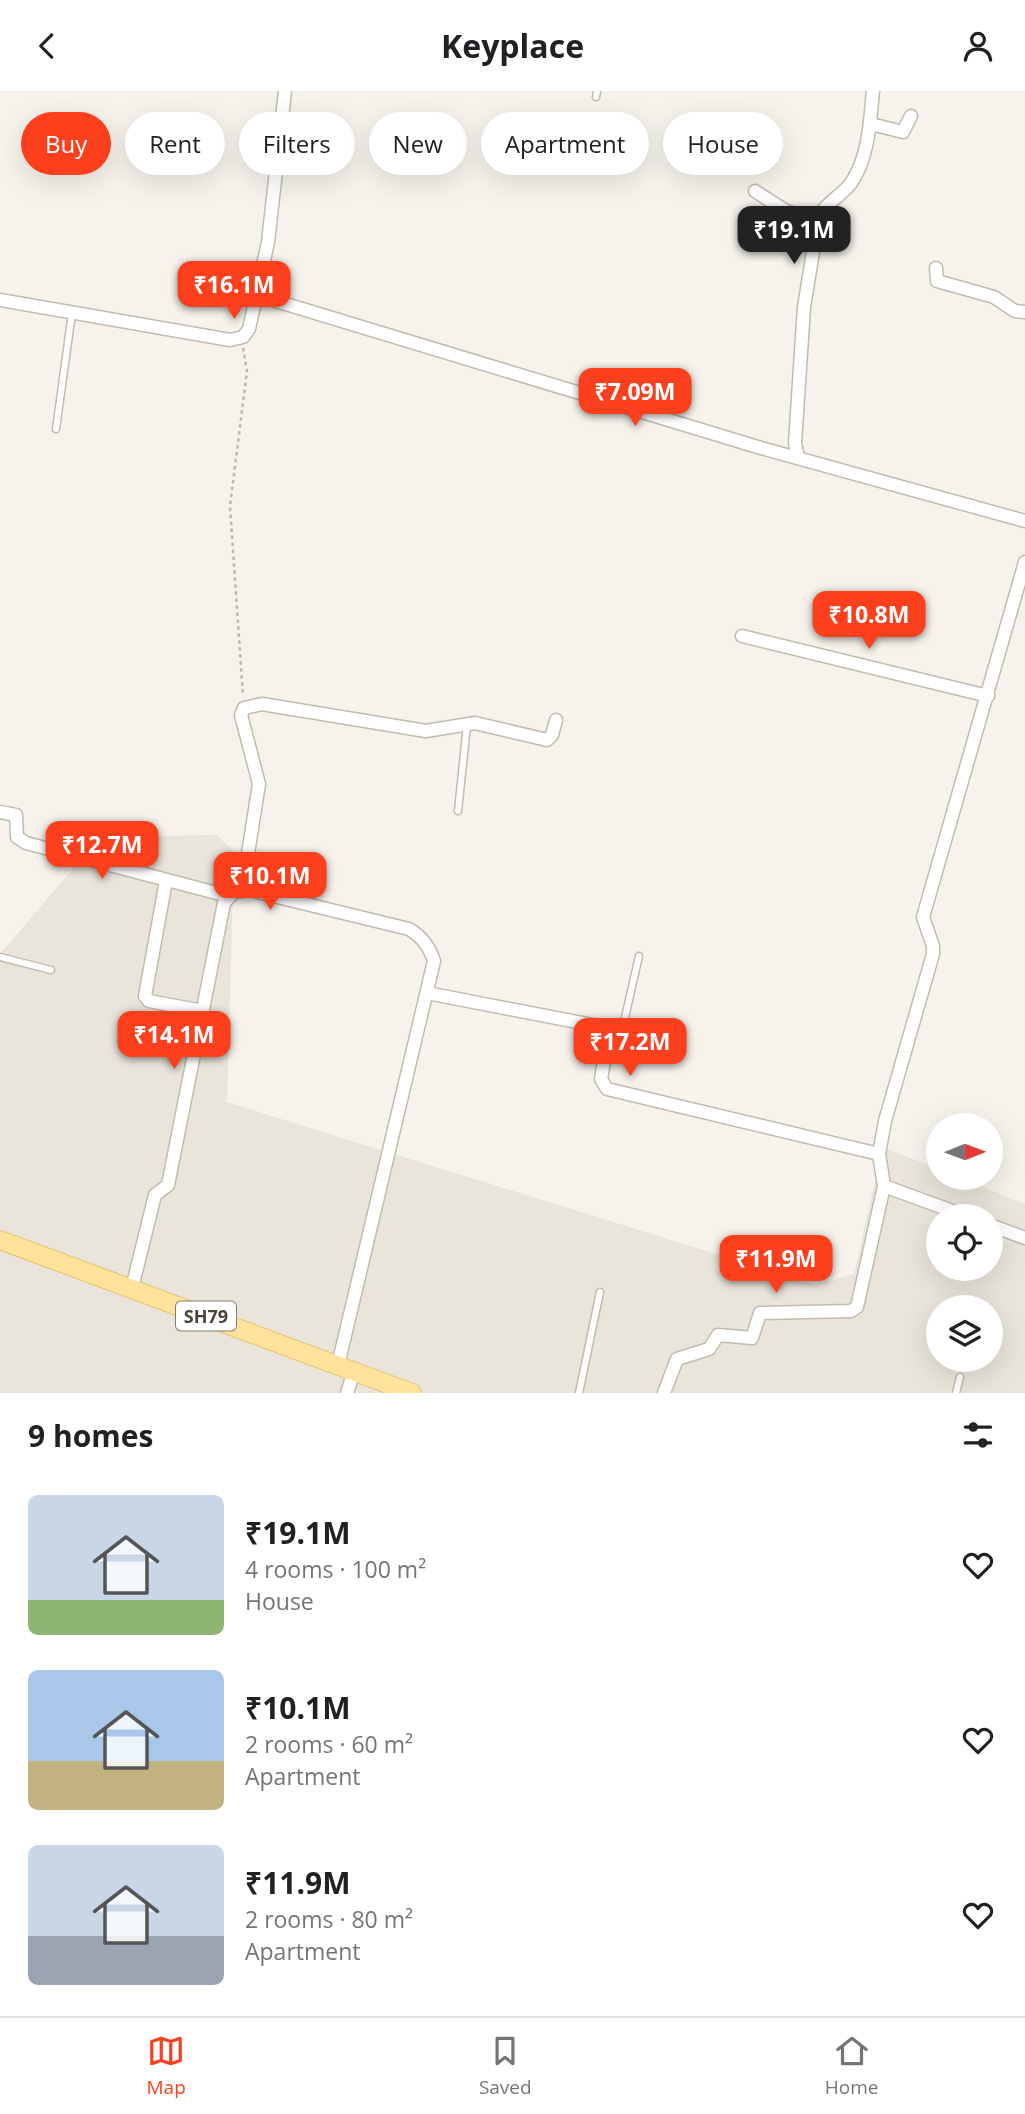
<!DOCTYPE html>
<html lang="en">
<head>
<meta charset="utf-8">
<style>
  body { margin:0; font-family:"Open Sans",sans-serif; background:#f2f2f2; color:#202124; height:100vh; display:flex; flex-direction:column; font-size:26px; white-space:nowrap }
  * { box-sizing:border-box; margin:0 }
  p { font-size:23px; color:#757577 }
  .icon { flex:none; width:38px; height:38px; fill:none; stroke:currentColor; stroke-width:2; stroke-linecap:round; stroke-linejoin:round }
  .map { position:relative; height:1302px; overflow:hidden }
  .details { display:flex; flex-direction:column; background:#fff; flex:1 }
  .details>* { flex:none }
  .guide { position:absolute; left:21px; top:21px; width:984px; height:63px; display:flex; gap:14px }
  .needle { width:46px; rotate:89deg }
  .tools { position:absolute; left:926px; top:1022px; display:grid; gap:14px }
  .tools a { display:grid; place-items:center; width:77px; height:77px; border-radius:50%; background:#fff; box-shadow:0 7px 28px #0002; font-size:35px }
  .price { position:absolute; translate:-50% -60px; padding:0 16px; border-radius:14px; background:#fc3f1d; color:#fff; font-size:23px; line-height:46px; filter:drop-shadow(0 2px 4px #0008) }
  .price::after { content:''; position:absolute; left:50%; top:42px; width:21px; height:16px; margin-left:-10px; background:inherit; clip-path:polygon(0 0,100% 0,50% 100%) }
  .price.on { background:#222; color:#fff }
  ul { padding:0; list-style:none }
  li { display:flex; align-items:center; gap:21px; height:175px; padding:0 28px }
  li span { display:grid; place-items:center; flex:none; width:196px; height:140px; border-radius:10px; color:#555 }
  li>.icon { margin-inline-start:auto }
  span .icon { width:84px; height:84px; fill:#fffc; stroke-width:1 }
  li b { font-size:30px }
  h2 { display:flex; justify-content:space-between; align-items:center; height:84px; padding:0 28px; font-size:30px }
  .chip { padding:0 24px; border-radius:32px; background:#fff; box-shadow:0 7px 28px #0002; font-size:24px; line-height:63px }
  .chip.on { background:#fc3f1d; color:#fff }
  header { display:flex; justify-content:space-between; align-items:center; height:91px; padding:0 28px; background:#fff; font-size:32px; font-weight:700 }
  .tab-bar { display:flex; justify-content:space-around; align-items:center; height:98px; border-top:2px solid #e0e0e0; background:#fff; font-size:19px; color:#757577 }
  .tab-bar a { display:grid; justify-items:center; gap:4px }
  .tab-bar .on { color:#fc3f1d }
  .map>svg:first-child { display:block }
</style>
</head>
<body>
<header><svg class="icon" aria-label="back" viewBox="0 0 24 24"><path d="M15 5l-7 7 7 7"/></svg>Keyplace<svg class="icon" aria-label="person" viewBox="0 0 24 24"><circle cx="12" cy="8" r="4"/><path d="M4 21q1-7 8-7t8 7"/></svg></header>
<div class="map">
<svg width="1025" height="1302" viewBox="0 0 1025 1302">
  <rect width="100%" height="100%" fill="#f6f3ec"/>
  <path fill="#eae5da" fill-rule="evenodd" d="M216,744L234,760L227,1011L816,1194L854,1183L883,1056L938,1078V1087H961L1025,1113V1302H0V863L100,746ZM938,1125H990V1178H938ZM938,1216H990V1269H938Z"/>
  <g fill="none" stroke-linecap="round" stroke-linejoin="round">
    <defs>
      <g id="service">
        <path d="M596,6L597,0"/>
        <path d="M56,338L72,222"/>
        <path d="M458,720L467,634"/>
        <path d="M0,866L51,879"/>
        <path d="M607,940L624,931L639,865"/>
        <path d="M579,1302L600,1201"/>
        <path d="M956,1302L960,1286"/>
      </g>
      <g id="minor">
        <path d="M871,33L903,41L911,25"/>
        <path d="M755,100L786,120L818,130"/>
        <path d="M936,177L937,190L994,206L1015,220L1025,221"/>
        <path d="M256,204L761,357L1025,430"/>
        <path d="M0,209L230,249L243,246L249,238L268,151L285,0"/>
        <path d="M798,367L795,352L804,216L818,130C822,113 841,106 851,92C869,66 870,30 873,0"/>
        <path d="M742,545L988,605"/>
        <path d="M0,721L16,724L17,746L26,752L228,805"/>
        <path d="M166,790L145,905L149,910L203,920"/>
        <path d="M427,902L603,936L608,946L601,988L607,998L879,1063"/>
        <path d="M966,1125L884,1095L879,1063L885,1030L933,863V855L923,826L1025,471"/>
        <path d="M990,1134L1025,1147"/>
        <path d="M132,1197L155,1104L168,1094L224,812L234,801L248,799"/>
        <path d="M338,1274L434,870C429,855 422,846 409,838L257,801L243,794L259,693L241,624L244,617L262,613L426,640L475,632L547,649L552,644L556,629"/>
        <path d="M347,1302L354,1280"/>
        <path d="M664,1302L677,1268L709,1258L718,1244L752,1247L760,1222L851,1220L857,1216L884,1095"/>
      </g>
      <path id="primary" d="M0,1149L412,1302"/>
    </defs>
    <use href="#service" stroke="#c2bbae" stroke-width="9"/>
    <use href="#minor" stroke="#c2bbae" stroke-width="15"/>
    <use href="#primary" stroke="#e6c16a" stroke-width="20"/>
    <path stroke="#c4b79f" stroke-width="2.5" stroke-dasharray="3.5 3.5" stroke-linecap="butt" d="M243,257L247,280L230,415L243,605"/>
    <use href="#service" stroke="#fff" stroke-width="6"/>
    <use href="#minor" stroke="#fff" stroke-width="12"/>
    <use href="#primary" stroke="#ffe39c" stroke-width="18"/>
  </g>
  <g text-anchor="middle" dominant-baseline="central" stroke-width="6" stroke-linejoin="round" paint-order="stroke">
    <rect fill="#fff" stroke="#817c74" stroke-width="2" x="176" y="1210.5" width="60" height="29" rx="5"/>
    <g font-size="18" font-weight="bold" fill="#4b4439">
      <text x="206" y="1225">SH79</text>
    </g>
  </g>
</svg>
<div class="tools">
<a><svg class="needle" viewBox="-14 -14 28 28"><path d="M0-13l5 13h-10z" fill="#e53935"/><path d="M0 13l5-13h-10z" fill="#757577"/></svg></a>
<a><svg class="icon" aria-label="locate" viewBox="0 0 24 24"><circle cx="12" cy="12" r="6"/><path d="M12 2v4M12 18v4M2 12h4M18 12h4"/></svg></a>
<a><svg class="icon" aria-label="layers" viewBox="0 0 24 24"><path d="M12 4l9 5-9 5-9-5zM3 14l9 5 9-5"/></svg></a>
</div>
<b class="price on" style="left:794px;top:175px">₹19.1M</b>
<b class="price" style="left:234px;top:230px">₹16.1M</b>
<b class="price" style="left:635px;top:337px">₹7.09M</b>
<b class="price" style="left:869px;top:560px">₹10.8M</b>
<b class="price" style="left:102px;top:790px">₹12.7M</b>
<b class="price" style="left:270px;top:821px">₹10.1M</b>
<b class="price" style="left:174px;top:980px">₹14.1M</b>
<b class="price" style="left:630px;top:987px">₹17.2M</b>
<b class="price" style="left:776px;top:1204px">₹11.9M</b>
<div class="guide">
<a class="chip on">Buy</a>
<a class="chip">Rent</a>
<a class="chip">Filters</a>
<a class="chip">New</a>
<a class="chip">Apartment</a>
<a class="chip">House</a>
</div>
</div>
<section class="details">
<h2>9 homes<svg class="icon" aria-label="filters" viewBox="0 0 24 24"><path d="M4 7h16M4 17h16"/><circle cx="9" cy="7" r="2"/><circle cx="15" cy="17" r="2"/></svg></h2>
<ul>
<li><span style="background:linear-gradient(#c9d6e8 75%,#8fb573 0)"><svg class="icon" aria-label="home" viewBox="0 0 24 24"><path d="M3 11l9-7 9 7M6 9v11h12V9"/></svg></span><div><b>₹19.1M</b><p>4 rooms · 100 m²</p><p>House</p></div><svg class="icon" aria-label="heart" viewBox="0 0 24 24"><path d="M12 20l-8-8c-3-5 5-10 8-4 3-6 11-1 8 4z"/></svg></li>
<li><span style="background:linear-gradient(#a9c7e8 65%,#c2b280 0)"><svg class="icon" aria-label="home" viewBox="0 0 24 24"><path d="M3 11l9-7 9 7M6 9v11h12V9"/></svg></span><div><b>₹10.1M</b><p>2 rooms · 60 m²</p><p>Apartment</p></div><svg class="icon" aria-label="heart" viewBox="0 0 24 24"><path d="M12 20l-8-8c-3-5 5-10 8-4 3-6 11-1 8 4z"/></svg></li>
<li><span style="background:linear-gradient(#c9d6e8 65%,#9aa5b1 0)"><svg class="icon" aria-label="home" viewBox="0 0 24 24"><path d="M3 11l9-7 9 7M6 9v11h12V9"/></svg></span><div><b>₹11.9M</b><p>2 rooms · 80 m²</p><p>Apartment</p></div><svg class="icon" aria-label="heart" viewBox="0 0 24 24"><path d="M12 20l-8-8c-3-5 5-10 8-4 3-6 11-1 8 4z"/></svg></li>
</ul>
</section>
<nav class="tab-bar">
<a class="on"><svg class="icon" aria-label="map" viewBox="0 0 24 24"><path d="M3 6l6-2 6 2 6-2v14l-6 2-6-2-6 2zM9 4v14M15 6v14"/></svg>Map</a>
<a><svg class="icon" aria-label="saved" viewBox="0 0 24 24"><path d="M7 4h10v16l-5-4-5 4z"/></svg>Saved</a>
<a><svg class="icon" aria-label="home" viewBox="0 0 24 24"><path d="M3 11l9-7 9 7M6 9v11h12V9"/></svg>Home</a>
</nav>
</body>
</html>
